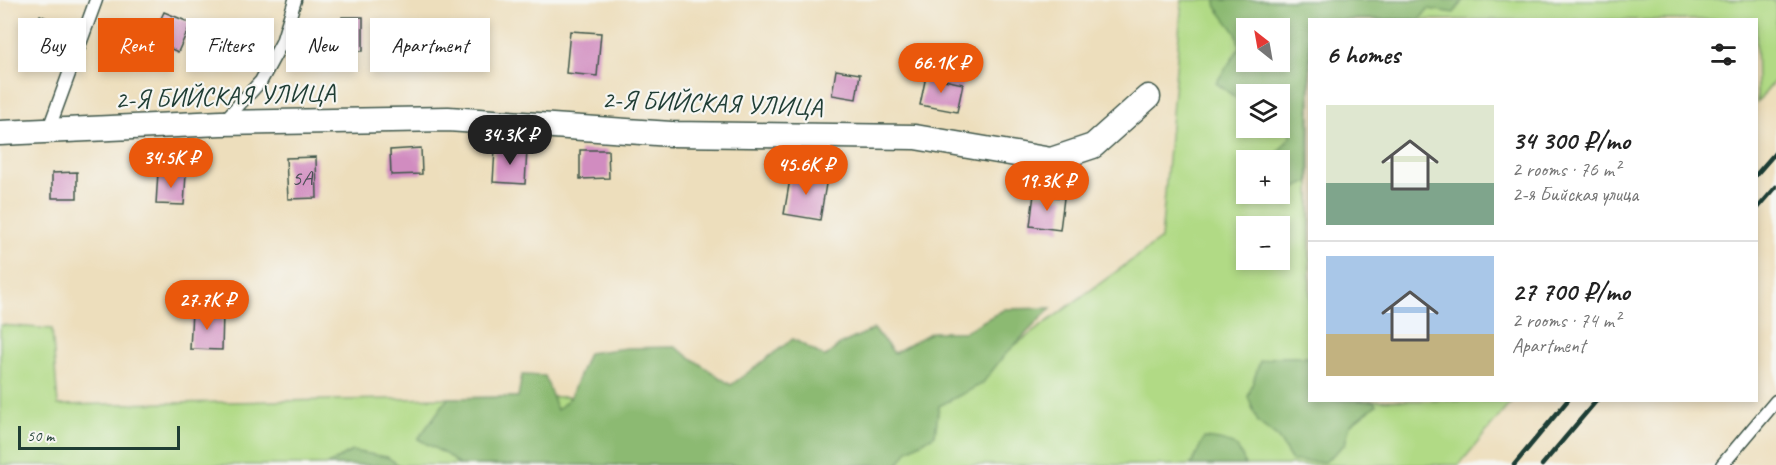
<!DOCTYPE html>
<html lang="en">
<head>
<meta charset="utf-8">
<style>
  body { margin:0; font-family:Caveat,sans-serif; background:#f6f6f6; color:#222; height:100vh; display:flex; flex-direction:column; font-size:22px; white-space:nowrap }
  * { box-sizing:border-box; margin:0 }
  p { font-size:20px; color:#767676 }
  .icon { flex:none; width:33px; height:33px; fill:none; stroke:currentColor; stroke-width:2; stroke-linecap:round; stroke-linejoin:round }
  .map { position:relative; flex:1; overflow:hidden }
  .details { position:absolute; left:1308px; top:18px; width:450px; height:384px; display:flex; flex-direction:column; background:#fff; border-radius:0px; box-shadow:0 3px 9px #0003 }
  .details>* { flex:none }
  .hud { position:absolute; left:18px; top:18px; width:570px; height:54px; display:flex; gap:12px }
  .needle { width:39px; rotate:329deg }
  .buttons { position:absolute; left:1236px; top:18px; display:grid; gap:12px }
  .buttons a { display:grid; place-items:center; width:54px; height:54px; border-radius:0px; background:#fff; box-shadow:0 3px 9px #0003; font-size:30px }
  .scale { position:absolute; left:18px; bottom:15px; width:162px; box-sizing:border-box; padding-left:6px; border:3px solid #1f3d34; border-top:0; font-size:16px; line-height:21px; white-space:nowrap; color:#1f3d34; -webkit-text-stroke:4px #f6f6f2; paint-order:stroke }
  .price { position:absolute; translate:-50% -51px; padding:0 14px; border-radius:21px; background:#ea580c; color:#fff; font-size:20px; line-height:39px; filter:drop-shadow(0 2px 3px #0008) }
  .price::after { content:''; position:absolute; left:50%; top:36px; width:18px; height:14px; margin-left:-9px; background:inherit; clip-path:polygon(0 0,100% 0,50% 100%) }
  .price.current { background:#222; color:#fff }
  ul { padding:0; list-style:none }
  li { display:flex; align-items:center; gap:18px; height:150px; padding:0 18px }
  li+li { border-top:2px solid #e0e0e0 }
  li span { display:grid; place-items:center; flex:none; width:168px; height:120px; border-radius:0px; color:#555 }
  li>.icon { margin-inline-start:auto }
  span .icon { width:72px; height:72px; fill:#fffc; stroke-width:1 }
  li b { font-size:26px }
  h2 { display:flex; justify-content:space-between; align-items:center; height:72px; padding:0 18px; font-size:26px }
  .pill { padding:0 21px; border-radius:0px; background:#fff; box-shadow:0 3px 9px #0003; font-size:21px; line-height:54px }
  .pill.current { background:#ea580c; color:#fff }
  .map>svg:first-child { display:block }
</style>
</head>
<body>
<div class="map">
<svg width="1776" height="465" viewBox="0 0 1776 465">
  <rect width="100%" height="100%" fill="#f6f6f2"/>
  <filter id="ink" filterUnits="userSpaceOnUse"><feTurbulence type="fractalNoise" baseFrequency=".0167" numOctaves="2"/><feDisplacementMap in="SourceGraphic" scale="12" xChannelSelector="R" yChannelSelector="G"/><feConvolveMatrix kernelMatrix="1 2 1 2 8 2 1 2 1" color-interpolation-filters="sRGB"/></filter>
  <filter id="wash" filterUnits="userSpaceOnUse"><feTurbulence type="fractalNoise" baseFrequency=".008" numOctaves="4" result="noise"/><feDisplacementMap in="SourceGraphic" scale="24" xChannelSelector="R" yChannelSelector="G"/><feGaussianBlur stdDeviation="1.35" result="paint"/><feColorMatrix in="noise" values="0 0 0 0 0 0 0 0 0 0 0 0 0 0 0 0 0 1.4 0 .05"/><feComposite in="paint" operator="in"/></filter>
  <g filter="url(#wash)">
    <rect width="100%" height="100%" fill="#eddebc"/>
    <path fill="#b1da85" stroke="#688c5c" stroke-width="1.5" fill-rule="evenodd" d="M1182,0H1776V79L1757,103L1756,20H1310V400L1512,401L1459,465H0V325L52,329L58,405L507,397L945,396L1161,239ZM1246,28H1280V62H1246ZM1246,94H1280V128H1246ZM1246,160H1280V194H1246ZM1246,226H1280V260H1246Z"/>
    <g fill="#8cba72" stroke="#567c53" stroke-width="1.5" fill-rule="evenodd">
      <path d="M1216,0H1463L1454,13L1428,9L1420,19L1310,20L1309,182L1291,190L1280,177V160H1272L1291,136L1280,113V94H1246V104L1243,103L1216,83L1240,47L1236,33L1216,7ZM1280,28V62H1246V28Z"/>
      <path d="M1051,308L1002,358L982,384L939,406L935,435L908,450L898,465H459L447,455L418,439L448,398L518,397L522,375L545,376L557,410L570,398L588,353L627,348L675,347L731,385L793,339L825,357L841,344L874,329L894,353L932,332H964L1005,309Z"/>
      <path d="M1275,357H1309L1310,400L1374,401L1376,405L1350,425L1345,444L1325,462L1292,461L1278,438L1258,422L1248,397L1260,361Z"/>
      <path d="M1204,438C1227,441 1239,440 1245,465H1191Z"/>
      <path d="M352,451L387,457L399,465H326Z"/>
    </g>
    <g id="blocks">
      <g fill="#d18cc0">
        <path d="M164,12L191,23L178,52L151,40Z"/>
        <path d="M40,15L67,27L54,57L27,46Z"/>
        <rect x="342" y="17" width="21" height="34"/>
        <path d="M570,31L601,33L597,76L566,73Z"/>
        <path d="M449,46L450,63L420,64L419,47Z"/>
        <path d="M836,70L860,74L856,99L832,95Z"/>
        <path d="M926,76L963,84L957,112L920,105Z"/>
        <path d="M421,148L422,174L391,175L390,150Z"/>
        <path d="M495,149L527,150L525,184L493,182Z"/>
        <path d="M580,150H608L609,178L580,179Z"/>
        <path d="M316,157L317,198L288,199L286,158Z"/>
        <path d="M77,172V198H52V173Z"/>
        <path d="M158,172L186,174L184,205L156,204Z"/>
        <path d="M791,173L827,178L820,220L784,214Z"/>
        <path d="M1034,194L1064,198L1060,230L1030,226Z"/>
        <path d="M192,311L223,312L222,350L190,349Z"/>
      </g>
    </g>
  </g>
  <g filter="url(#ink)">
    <use href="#blocks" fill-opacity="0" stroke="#3e5548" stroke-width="1.5"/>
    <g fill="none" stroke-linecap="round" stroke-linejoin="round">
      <defs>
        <g id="lane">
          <path d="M222,123L261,81L282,42L295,0"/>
          <path d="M48,131L96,0"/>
          <path d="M1722,465L1776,401"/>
        </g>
        <path id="street" d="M0,133L221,123L448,119L671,134L915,137L1051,160L1093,146L1148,97"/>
      </defs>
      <use href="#lane" stroke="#3e5548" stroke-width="15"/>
      <use href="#street" stroke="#3e5548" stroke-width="27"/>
      <use href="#lane" stroke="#fff" stroke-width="12"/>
      <use href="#street" stroke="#fff" stroke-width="24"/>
      <g stroke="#1f3d34" stroke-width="4.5">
        <path d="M1756,175L1776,152"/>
        <path d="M1756,210L1776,187"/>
        <path d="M1514,465L1568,400"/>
        <path d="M1542,465L1597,400"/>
      </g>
    </g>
  </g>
  <g text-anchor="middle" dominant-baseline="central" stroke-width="4.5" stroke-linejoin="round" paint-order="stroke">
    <g font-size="22" fill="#4c5157">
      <text x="302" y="178">5А</text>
    </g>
    <g font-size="26" fill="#1f3d34" stroke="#f6f6f2">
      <text transform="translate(225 96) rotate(-2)">2-Я БИЙСКАЯ УЛИЦА</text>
      <text transform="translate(712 103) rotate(2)">2-Я БИЙСКАЯ УЛИЦА</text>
    </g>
  </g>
</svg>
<div class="buttons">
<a><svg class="needle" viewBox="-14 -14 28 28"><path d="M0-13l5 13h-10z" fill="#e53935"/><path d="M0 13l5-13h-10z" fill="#767676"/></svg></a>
<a><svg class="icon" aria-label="layers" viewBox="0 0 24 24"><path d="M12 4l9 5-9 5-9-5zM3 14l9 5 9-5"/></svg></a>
<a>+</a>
<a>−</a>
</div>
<div class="scale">50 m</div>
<b class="price" style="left:941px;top:94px">66.1K ₽</b>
<b class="price current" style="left:510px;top:166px">34.3K ₽</b>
<b class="price" style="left:171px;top:189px">34.5K ₽</b>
<b class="price" style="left:806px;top:196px">45.6K ₽</b>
<b class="price" style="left:1047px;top:212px">19.3K ₽</b>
<b class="price" style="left:207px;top:331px">27.7K ₽</b>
<div class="hud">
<a class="pill">Buy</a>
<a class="pill current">Rent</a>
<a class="pill">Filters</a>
<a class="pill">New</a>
<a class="pill">Apartment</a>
</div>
<section class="details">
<h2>6 homes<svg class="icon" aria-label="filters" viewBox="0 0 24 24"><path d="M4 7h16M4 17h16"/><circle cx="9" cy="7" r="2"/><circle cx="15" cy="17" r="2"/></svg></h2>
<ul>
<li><span style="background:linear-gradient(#dfe7d0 65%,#7fa58c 0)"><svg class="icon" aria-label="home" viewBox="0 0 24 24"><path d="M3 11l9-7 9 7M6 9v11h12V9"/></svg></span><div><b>34 300 ₽/mo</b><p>2 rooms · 76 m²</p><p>2-я Бийская улица</p></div></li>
<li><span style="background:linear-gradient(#a9c7e8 65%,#c2b280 0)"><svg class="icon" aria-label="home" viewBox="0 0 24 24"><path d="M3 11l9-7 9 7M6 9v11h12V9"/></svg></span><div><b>27 700 ₽/mo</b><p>2 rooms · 74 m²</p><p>Apartment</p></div></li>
</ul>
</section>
</div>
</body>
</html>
